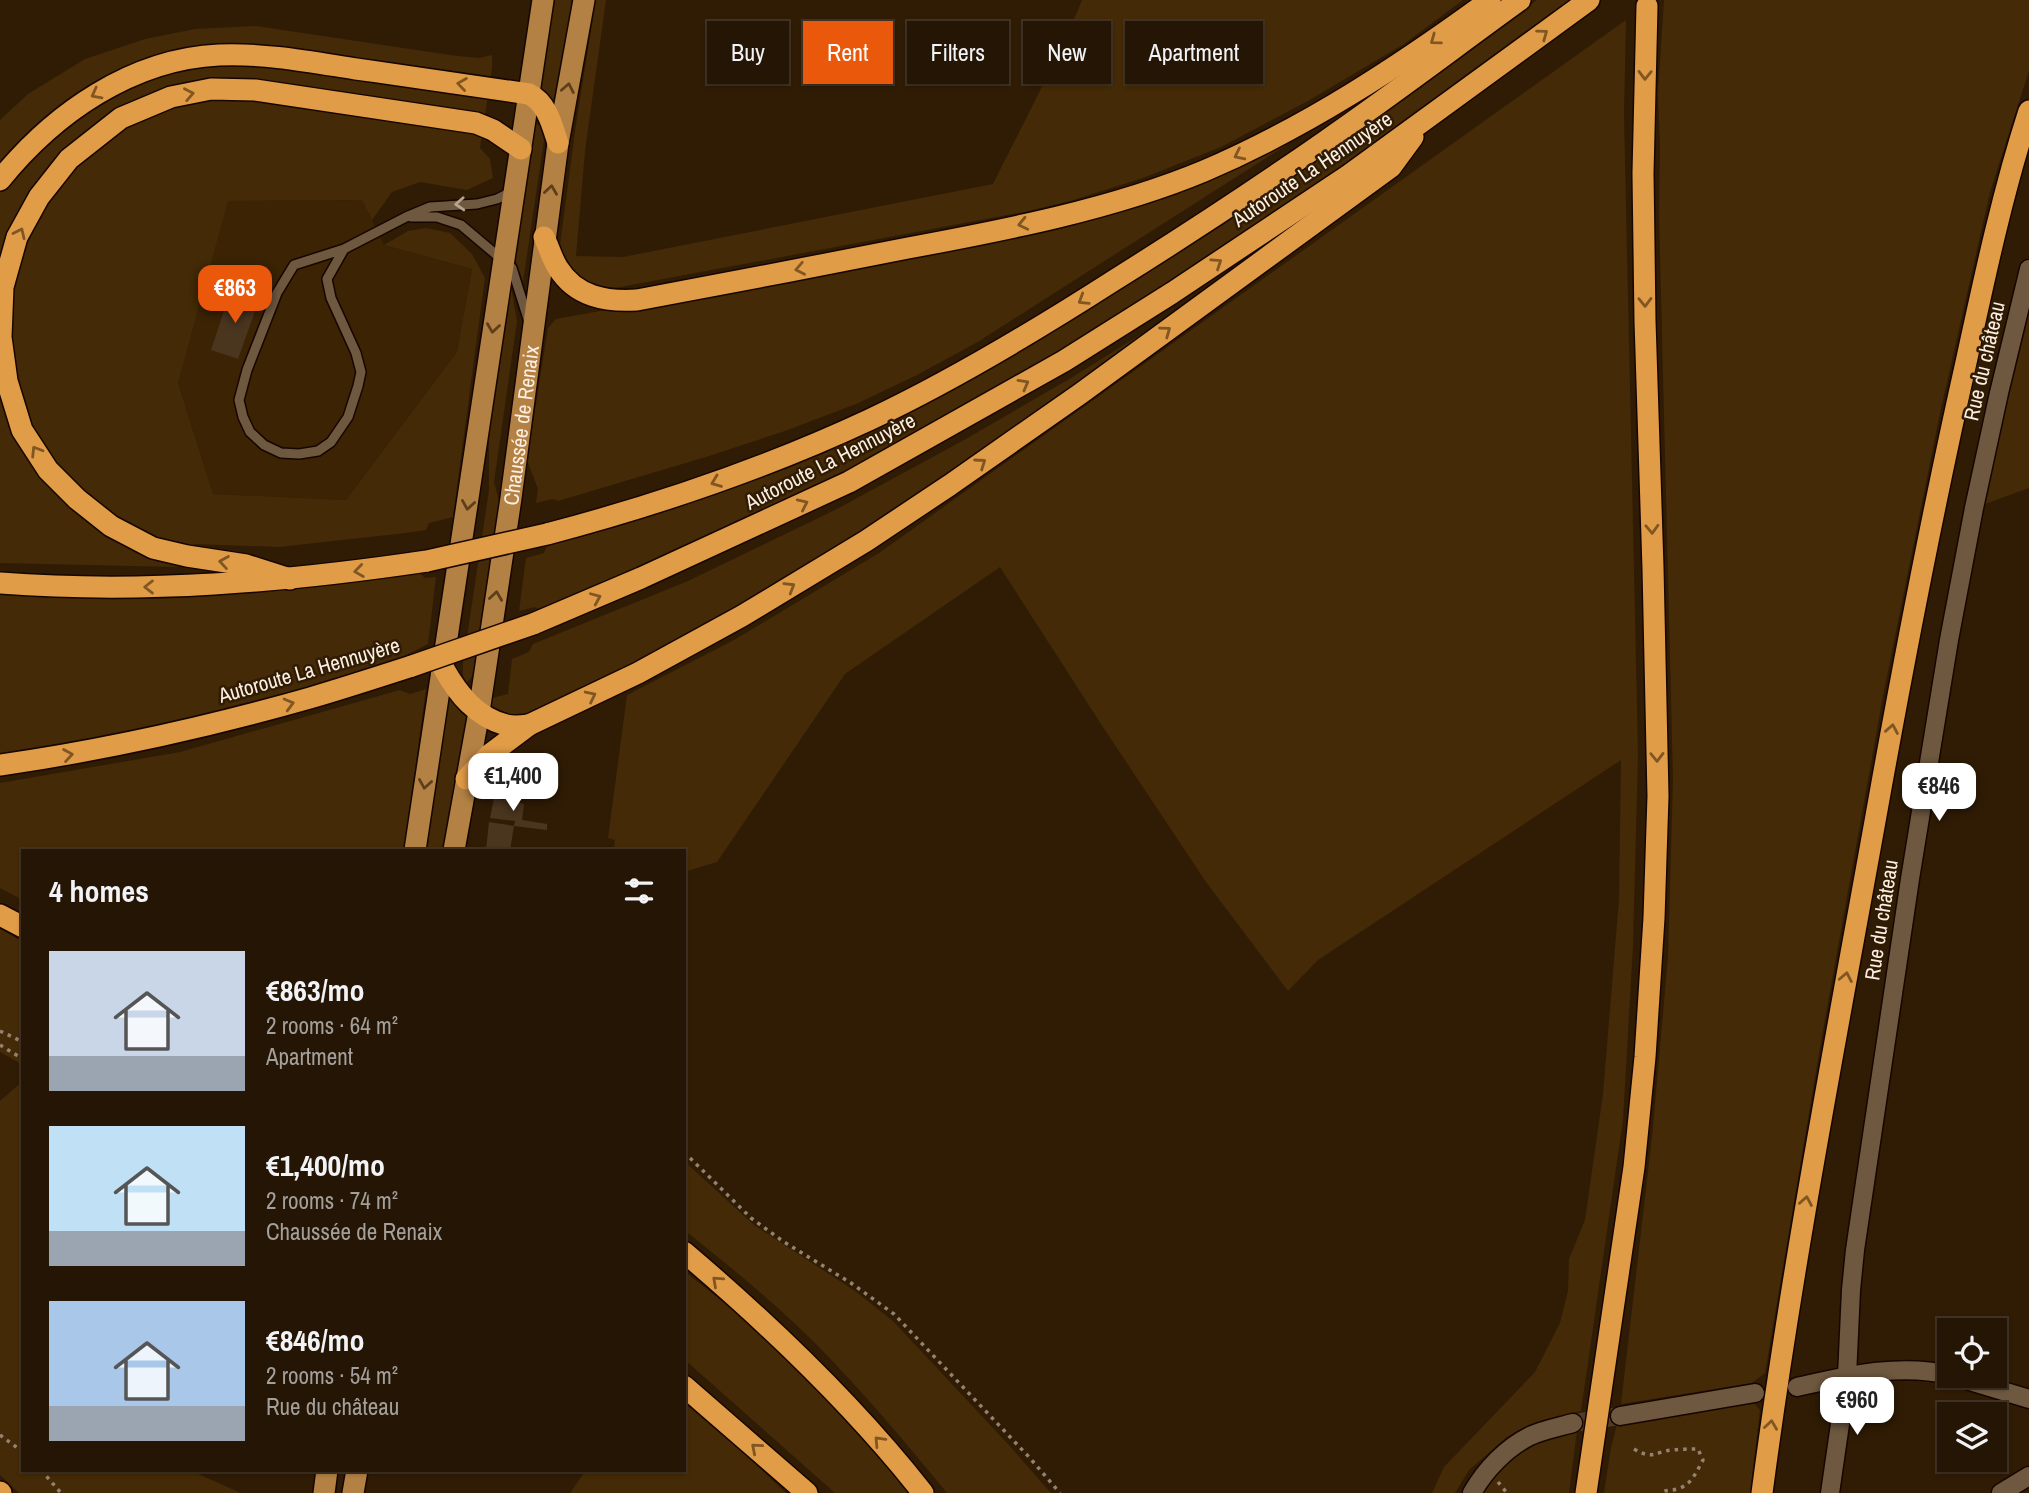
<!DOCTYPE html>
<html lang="en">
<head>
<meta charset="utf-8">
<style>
  body { margin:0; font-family:"Archivo Narrow",sans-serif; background:#2c1e0e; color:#f1f3f6; height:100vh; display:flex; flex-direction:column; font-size:26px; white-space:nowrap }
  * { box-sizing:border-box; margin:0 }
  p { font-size:23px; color:#a39f9a }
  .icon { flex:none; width:38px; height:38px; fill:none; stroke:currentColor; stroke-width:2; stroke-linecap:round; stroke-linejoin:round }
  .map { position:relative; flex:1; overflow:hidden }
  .sheet { position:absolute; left:21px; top:849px; width:665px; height:623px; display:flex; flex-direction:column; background:#241504; border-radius:0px; box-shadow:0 2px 5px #0004,0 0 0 2px #413426 }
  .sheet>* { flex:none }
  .hud { position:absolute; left:707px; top:21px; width:665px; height:63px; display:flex; gap:14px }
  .controls { position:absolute; left:1937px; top:1318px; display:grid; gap:14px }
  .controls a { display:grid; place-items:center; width:70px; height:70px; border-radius:0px; background:#241504; box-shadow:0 2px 5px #0004,0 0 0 2px #413426; font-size:35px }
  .price { position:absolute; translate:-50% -60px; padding:0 16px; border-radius:14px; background:#fff; color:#222; font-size:23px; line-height:46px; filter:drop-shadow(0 2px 4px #0008) }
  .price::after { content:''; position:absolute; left:50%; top:42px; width:21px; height:16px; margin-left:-10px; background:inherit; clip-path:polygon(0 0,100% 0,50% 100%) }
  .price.selected { background:#ea580c; color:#fff }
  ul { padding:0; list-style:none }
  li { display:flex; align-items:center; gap:21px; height:175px; padding:0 28px }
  li span { display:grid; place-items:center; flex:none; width:196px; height:140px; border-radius:0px; color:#555 }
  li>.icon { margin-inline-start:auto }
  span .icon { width:84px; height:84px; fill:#fffc; stroke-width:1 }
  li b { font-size:30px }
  h2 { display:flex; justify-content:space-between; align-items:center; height:84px; padding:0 28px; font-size:30px }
  .pill { padding:0 24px; border-radius:0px; background:#241504; box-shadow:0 2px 5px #0004,0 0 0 2px #413426; font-size:24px; line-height:63px }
  .pill.selected { background:#ea580c; color:#fff }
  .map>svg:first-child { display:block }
</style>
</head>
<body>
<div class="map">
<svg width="2029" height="1493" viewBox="0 0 2029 1493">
  <rect width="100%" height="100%" fill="#301c05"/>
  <path fill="#3b2304" d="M362,200L384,245L472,269L457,352L346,500L213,494L178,383L227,201Z"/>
  <g fill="#442a06">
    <path d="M554,0H576L556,127L547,93L540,87Z"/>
    <path d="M596,0H606L585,151L576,256L623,257L993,184L1064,43L1082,0H1463L1404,44L1308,101L1221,147L1143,178L1070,201L1024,212L604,290L581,281L566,269L560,245L576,124Z"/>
    <path d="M1537,0H1573C1391,133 1208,266 1013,380C901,444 787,504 669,557C627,576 583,592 540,610L535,607L519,611L526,558L544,553L547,546C657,515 766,481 870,431C957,389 1041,339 1123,287C1265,197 1402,100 1537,0Z"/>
    <path d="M1664,0H2029V71L1990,192L1940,413L1883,696L1822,1036L1765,1373L1752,1383L1621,1404L1652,1137L1668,957L1673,779L1659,214L1660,147L1658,94Z"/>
    <path d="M1626,20L1624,114L1638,755L1633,946L1623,1120L1581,1411L1536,1422L1507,1437L1469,1470L1455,1493H1432L1444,1467L1535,1372L1560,1323L1568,1291L1569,1259L1585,1220L1603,1094L1619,899L1621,760L1318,960L1288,991L1206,882L1099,721L1000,567L845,674L717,862L684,872V850H614L615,840L608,838L627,695L734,640L879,553Z"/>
    <path d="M256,26L457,56L479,58L492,55V68L480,148L490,159L493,178L467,190L420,182L392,192L372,220L362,200L228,201L178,383L213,494L346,500L457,352L472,269L384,245L408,231L426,228L450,233L472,254L485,278L453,517L429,523L426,530L406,533L279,547L194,544L177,567L0,563V120L28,94L85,59L145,39L195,29Z"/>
    <path d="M534,124L541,125L544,140L523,282L515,258Z"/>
    <path d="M1313,128L976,343L917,375L856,404L785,431L706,457L558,501L553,499L536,503L538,489L527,460L548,328L556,319L990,241Z"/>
    <path d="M2029,269V488L1974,508Z"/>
    <path d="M510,281L517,321L494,482L500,505L475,672L467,683L463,675V664L489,490V428Z"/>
    <path d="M1167,318L934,488L713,627L526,718L504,715L491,709L492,698L508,694L512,659L529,652L533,644L688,581L835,510L964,440L1071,378Z"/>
    <path d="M418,572L425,578L436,577L428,644L400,658L314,686L159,726L19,755L0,757V594L119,597L268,591Z"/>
    <path d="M426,689L404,850H23V900L0,888V783L180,752L400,690L410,694Z"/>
    <path d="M449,690L469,713L447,850H426Z"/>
    <path d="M0,929L23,942V1065L0,1052Z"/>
    <path d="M23,1081V1470H189L241,1493H19L0,1475V1101Z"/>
    <path d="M684,1161L754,1225L855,1291L893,1321L1007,1443L1051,1493H947C906,1443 864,1393 819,1347C778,1306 730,1266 684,1230Z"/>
    <path d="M684,1271L752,1325L827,1395L912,1493H835L684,1359Z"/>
    <path d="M1752,1401L1760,1410L1750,1493H1604L1611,1448L1617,1424Z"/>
    <path d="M684,1403L745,1454L786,1493H570L586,1470H684Z"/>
    <path d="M1577,1431L1569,1493H1473L1497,1467L1534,1443Z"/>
  </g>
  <g fill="#4a351e">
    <path d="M231,290L259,300L238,359L211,350Z"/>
    <path d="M504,796L518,798L517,802L524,804L522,820L547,824V830L514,826L515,821L490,818L494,798L503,800Z"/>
    <path d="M489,822L514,826L510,850H486Z"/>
  </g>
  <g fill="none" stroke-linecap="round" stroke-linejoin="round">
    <path stroke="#4f3c26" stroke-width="18" stroke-dasharray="18 9" stroke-linecap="butt" d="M1573,1423L1620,1416"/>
    <defs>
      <g id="lane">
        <path d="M411,217H437L461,225L512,268L529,322"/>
        <path d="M344,249L327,279L331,298L356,353L361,372L358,386L348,417L331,442L318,451L299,454L281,453L264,445L250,432L243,417L239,400L247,370L277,293L294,265L344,249L406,217L430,207L477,204L497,199L513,191"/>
      </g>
      <g id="street">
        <path d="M1953,1376L2029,1399"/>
        <path d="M1797,1387C1847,1376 1898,1363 1950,1375"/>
        <path d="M1620,1416L1755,1393"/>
        <path d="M1472,1493C1485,1470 1506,1448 1530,1436C1543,1430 1559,1427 1573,1423"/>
        <path d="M1830,1493L1847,1376L1851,1290L1855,1250L1910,879L1949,640L1974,508L1999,393L2029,269"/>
        <path d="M2001,1493L2029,1476"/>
      </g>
      <g id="primary">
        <path d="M415,850L543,0"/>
        <path id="s1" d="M454,850L479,712L511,498L558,143L584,0"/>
        <path d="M324,1493L327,1470"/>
        <path d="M353,1493L357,1470"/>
      </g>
      <g id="highway">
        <path d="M0,180C54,113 132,59 219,55C265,53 311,62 356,69C414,77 472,86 529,94C547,103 552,125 558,143"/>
        <path d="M544,237C549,247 552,259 558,268C576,297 606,302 637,300C727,283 818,266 908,248C1005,230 1113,209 1204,171C1307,127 1401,65 1490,0"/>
        <path d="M547,534C657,505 766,468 869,420C954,380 1035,331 1113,281C1185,236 1255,190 1324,142C1391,96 1455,47 1520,0"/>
        <path d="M290,579L246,565L187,556L153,548L111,526L77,499L48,470L22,430L7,381L1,337L3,287L17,237L39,197L69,159L121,118L171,97L211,89L255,90L476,123L493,130L521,149"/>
        <path d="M0,583C143,594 285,582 427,561"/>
        <path d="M533,624L641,578L849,482L1064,361L1172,293L1349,175L1589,0"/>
        <path d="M444,669C458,694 476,717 506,725C513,727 522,726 529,725"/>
        <path d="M0,765C105,750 208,727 310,698C344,688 378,677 412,666"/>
        <path d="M466,779L489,755L529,725L638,673L742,616L866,541L950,485L1080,394L1391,167L1413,137"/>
        <path d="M0,915L23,927"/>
        <path d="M684,1252C770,1325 853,1404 923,1493"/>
        <path d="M684,1386L807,1493"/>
        <path d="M0,1492L1,1493"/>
        <path d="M1586,1493L1634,1167L1645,1057L1654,918L1658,796L1653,568L1645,321L1643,173L1647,6"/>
        <path d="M1762,1493C1793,1257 1839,1023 1881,788C1907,644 1935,500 1967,358C1985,275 2003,191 2029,111"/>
      </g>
    </defs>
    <use href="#lane" stroke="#170600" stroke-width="12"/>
    <use href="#street" stroke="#170600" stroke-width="21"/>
    <use href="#primary" stroke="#170600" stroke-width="24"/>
    <use href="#highway" stroke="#170600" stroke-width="24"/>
    <g stroke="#938370" stroke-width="3.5" stroke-dasharray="3.5 5" stroke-linecap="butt">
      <path d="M0,1031L23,1042"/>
      <path d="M0,1045L23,1059"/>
      <path d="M684,1152L751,1218L784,1242L851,1283L894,1314L1029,1457L1060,1493"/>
      <path d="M0,1435L23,1452"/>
      <path d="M1634,1449C1654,1461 1655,1451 1673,1450C1681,1449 1690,1449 1698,1449L1703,1460C1696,1472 1692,1485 1677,1489C1671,1491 1667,1489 1661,1493"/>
      <path d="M41,1470L61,1493"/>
      <path d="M1498,1482L1507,1493"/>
    </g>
    <use href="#lane" stroke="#6e583f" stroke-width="9"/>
    <use href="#street" stroke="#6e583f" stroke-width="18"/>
    <use href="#primary" stroke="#b38144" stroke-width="21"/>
    <use href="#highway" stroke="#e19c48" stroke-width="21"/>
    <defs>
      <g id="highway-bridge">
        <path d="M427,561L547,534"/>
        <path d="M412,666L533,624"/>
      </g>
    </defs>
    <use href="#highway-bridge" stroke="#170600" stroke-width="24" stroke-linecap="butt"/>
    <use href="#highway-bridge" stroke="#e19c48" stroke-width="21"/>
  </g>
  <defs><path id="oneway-chevron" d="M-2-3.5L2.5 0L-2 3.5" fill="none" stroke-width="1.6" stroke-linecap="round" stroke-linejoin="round" transform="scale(1.75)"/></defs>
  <g stroke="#805623">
    <use href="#oneway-chevron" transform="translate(1543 34) rotate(-36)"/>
    <use href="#oneway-chevron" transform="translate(1435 40) rotate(144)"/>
    <use href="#oneway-chevron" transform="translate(1645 75) rotate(91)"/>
    <use href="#oneway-chevron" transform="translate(462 84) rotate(-172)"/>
    <use href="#oneway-chevron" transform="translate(96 94) rotate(152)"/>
    <use href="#oneway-chevron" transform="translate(189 94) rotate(-11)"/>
    <use href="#oneway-chevron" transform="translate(1239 155) rotate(154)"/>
    <use href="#oneway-chevron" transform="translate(1023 224) rotate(167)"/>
    <use href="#oneway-chevron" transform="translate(20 233) rotate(-65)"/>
    <use href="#oneway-chevron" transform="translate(1217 263) rotate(-34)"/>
    <use href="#oneway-chevron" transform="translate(800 269) rotate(169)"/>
    <use href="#oneway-chevron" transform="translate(1083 300) rotate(148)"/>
    <use href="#oneway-chevron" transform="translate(1645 302) rotate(89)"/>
    <use href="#oneway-chevron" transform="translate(1166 331) rotate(-36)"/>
    <use href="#oneway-chevron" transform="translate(1024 384) rotate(-29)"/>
    <use href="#oneway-chevron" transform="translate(36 451) rotate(-122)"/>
    <use href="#oneway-chevron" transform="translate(981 463) rotate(-35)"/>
    <use href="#oneway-chevron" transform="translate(716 482) rotate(159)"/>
    <use href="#oneway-chevron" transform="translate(803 504) rotate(-25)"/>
    <use href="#oneway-chevron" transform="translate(1652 529) rotate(88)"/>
    <use href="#oneway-chevron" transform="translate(224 562) rotate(-171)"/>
    <use href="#oneway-chevron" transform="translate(359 571) rotate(172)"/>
    <use href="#oneway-chevron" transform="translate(149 587) rotate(-180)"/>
    <use href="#oneway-chevron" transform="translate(790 587) rotate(-31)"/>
    <use href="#oneway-chevron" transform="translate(596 598) rotate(-23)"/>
    <use href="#oneway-chevron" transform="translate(591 696) rotate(-26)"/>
    <use href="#oneway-chevron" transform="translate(289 704) rotate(-15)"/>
    <use href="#oneway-chevron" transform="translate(1892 729) rotate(-80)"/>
    <use href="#oneway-chevron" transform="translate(68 755) rotate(-9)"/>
    <use href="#oneway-chevron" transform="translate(1657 757) rotate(89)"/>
    <use href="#oneway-chevron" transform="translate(1846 977) rotate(-79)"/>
    <use href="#oneway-chevron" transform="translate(1806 1201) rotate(-80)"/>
    <use href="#oneway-chevron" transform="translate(717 1281) rotate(-138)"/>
    <use href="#oneway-chevron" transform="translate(1771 1425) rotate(-82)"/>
    <use href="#oneway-chevron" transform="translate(879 1441) rotate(-133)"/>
    <use href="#oneway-chevron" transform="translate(756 1448) rotate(-139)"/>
  </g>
  <g stroke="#5e3f1b">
    <use href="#oneway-chevron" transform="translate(568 88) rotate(-79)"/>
    <use href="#oneway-chevron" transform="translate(551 190) rotate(-82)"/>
    <use href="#oneway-chevron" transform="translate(493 328) rotate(98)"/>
    <use href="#oneway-chevron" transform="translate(468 505) rotate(99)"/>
    <use href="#oneway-chevron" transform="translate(496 596) rotate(-82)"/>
    <use href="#oneway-chevron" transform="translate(425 784) rotate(99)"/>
  </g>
  <use stroke="#b5a490" href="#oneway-chevron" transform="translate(460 204) rotate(177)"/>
  <g text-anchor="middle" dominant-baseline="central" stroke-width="5" stroke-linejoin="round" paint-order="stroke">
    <g font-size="21" fill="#fcefe1" stroke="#301c05">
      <text transform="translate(1312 169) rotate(-34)">Autoroute La Hennuyère</text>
      <text transform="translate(1984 361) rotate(-77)">Rue du château</text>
      <text stroke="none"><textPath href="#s1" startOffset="430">Chaussée de Renaix</textPath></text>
      <text transform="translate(830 461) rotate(-27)">Autoroute La Hennuyère</text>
      <text transform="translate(309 670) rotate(-16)">Autoroute La Hennuyère</text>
      <text transform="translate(1881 920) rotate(-81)">Rue du château</text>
    </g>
  </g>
</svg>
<div class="controls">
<a><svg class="icon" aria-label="locate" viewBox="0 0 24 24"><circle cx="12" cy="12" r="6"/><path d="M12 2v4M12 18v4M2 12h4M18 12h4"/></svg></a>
<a><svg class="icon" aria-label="layers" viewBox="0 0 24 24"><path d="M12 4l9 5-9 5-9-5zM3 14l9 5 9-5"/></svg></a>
</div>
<b class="price selected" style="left:235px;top:325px">€863</b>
<b class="price" style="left:513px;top:813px">€1,400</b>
<b class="price" style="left:1939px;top:823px">€846</b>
<b class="price" style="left:1857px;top:1437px">€960</b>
<div class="hud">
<a class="pill">Buy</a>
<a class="pill selected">Rent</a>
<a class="pill">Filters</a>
<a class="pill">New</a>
<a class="pill">Apartment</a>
</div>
<section class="sheet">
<h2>4 homes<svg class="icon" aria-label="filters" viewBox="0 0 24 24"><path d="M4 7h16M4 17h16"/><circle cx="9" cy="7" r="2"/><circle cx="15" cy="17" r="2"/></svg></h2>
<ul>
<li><span style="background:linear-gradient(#c9d6e8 75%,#9aa5b1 0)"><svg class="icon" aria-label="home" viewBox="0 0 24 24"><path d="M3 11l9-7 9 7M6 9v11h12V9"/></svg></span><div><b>€863/mo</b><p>2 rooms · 64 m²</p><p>Apartment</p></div></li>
<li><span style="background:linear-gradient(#bfe0f5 75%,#9aa5b1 0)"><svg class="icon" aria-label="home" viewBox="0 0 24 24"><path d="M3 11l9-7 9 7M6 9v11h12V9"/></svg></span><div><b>€1,400/mo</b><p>2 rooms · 74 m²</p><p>Chaussée de Renaix</p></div></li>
<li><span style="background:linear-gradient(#a9c7e8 75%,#9aa5b1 0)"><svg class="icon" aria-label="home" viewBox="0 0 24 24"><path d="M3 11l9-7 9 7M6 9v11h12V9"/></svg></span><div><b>€846/mo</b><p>2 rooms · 54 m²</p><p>Rue du château</p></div></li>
</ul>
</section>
</div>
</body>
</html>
